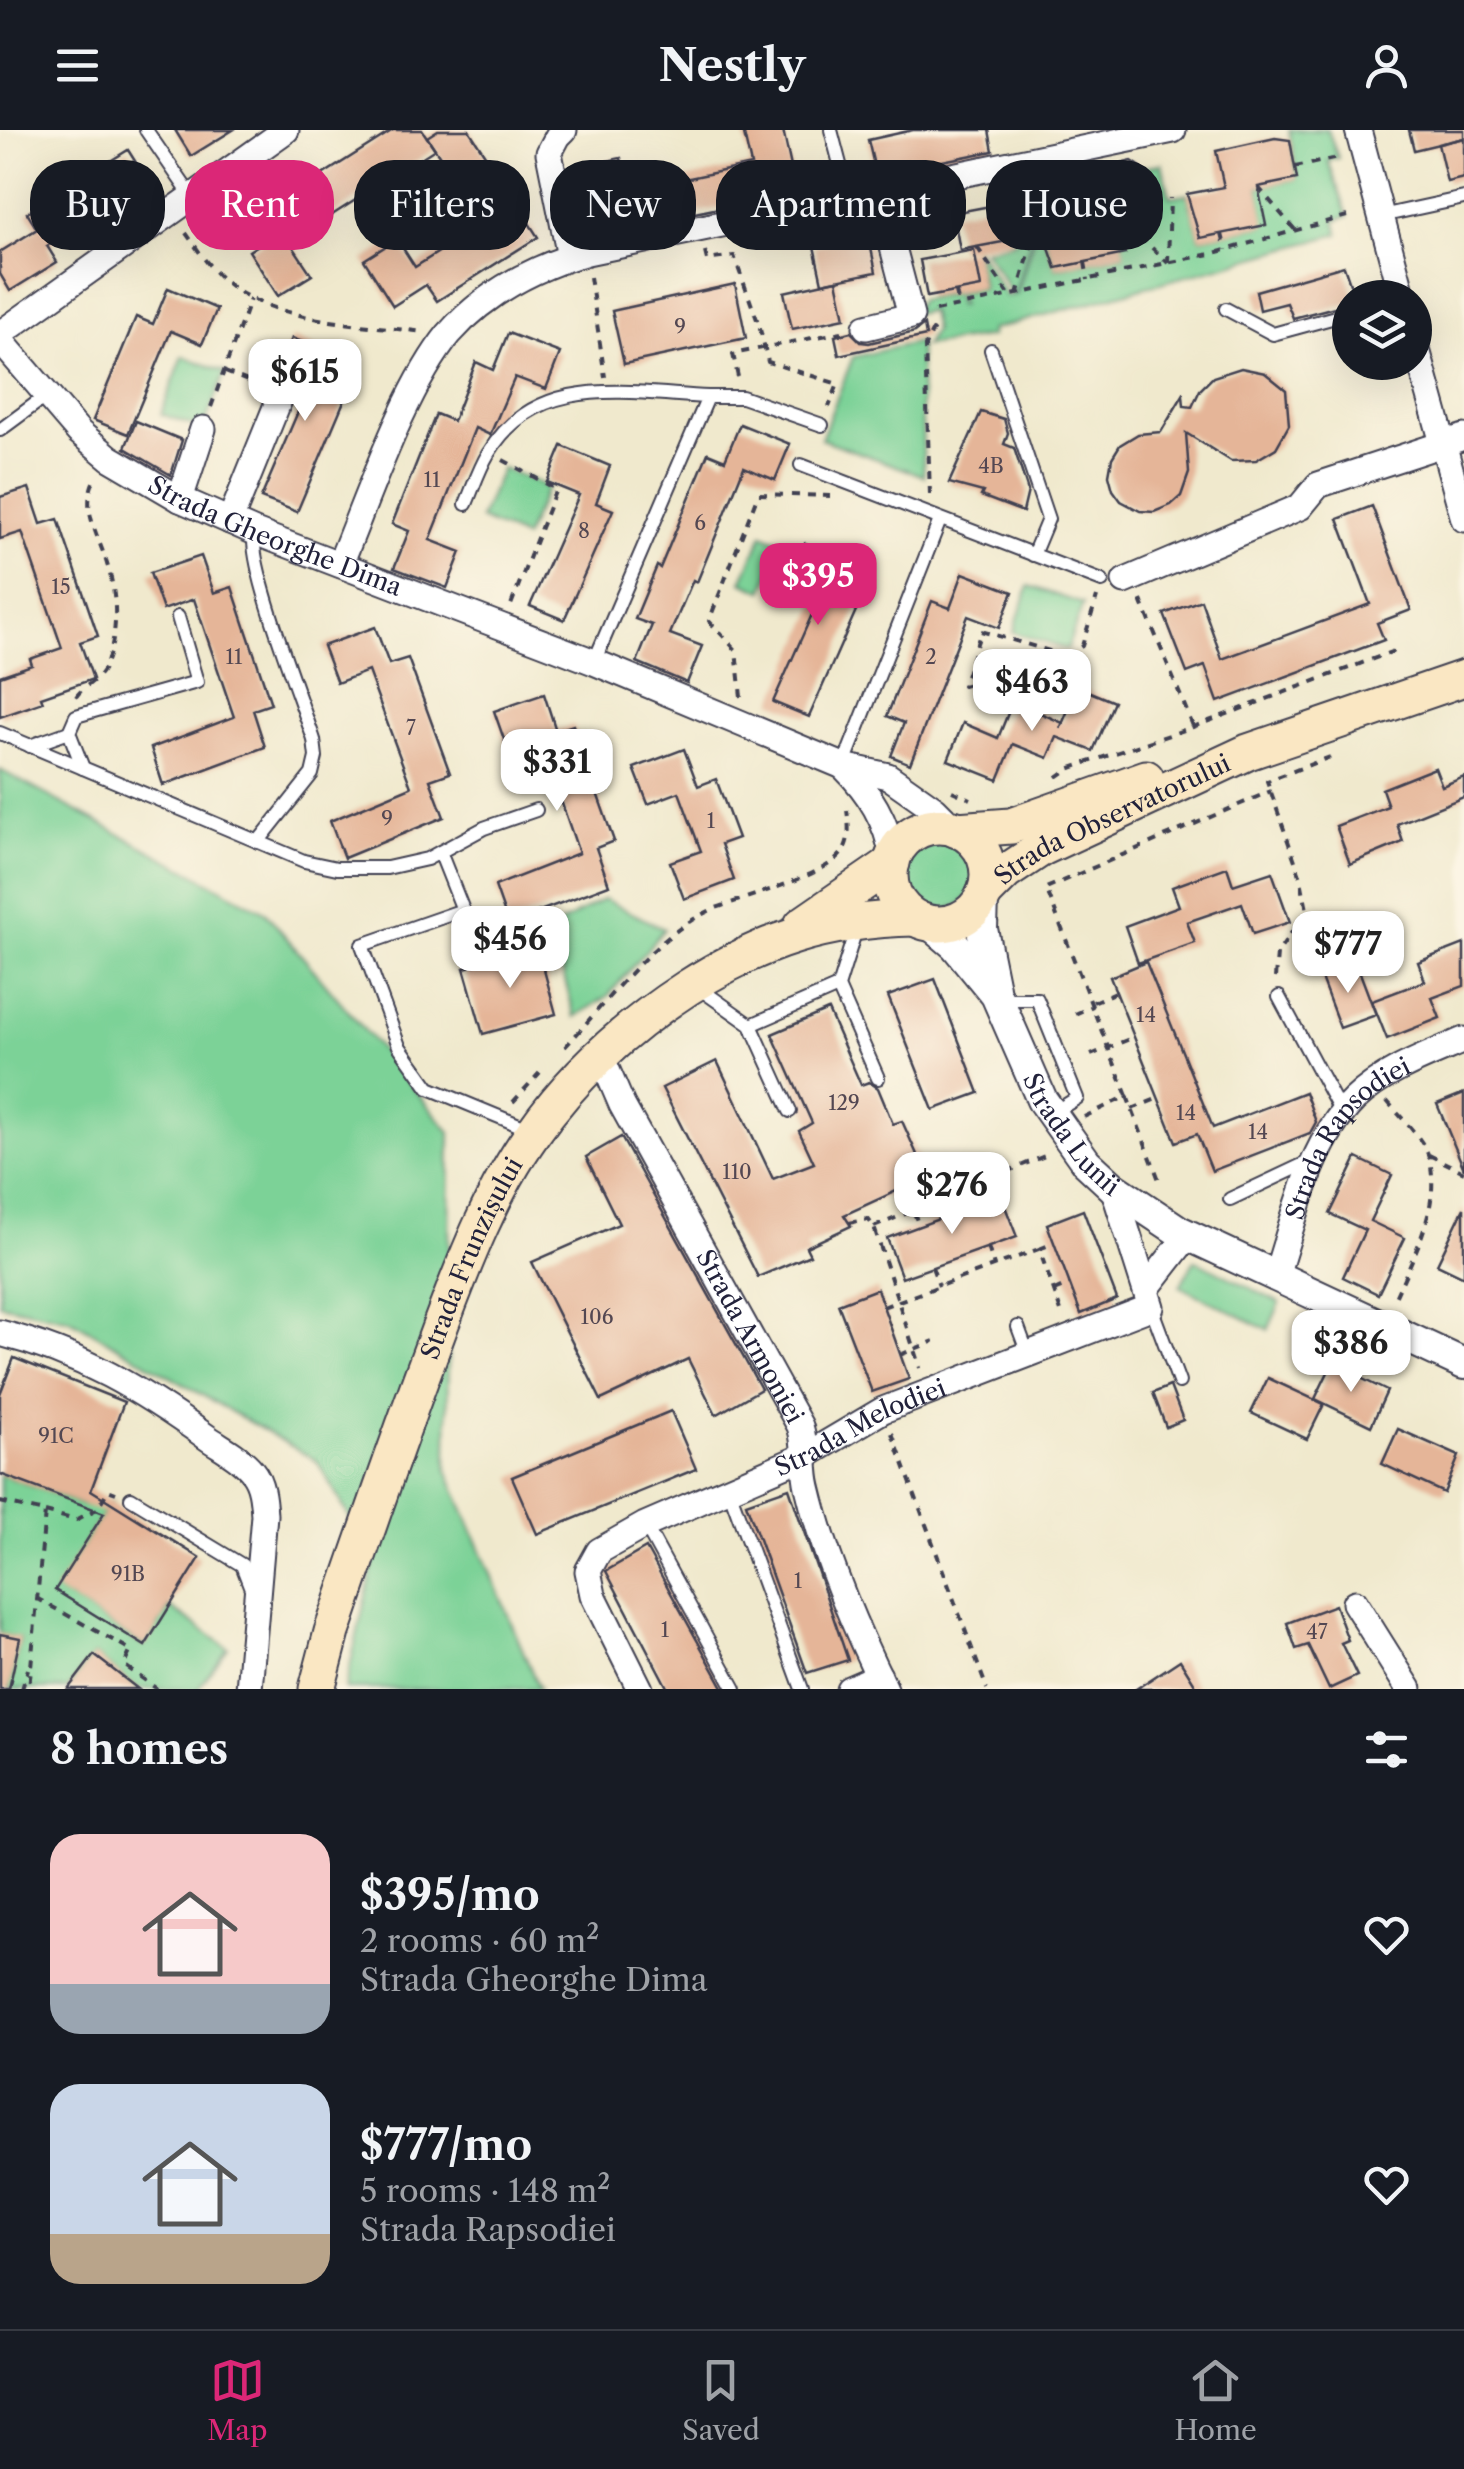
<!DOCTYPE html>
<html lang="en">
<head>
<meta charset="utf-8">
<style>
  body { margin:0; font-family:"Libre Caslon Text",serif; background:#242831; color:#f1f3f6; height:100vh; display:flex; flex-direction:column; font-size:38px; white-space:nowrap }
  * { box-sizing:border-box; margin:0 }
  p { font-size:32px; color:#9ea1a6 }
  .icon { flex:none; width:55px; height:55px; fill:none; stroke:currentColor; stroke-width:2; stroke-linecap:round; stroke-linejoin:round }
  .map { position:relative; height:1559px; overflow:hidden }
  .details { display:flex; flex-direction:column; background:#171b24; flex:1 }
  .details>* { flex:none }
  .guide { position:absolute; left:30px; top:30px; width:1405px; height:90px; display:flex; gap:20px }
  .buttons { position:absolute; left:1332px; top:150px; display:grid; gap:20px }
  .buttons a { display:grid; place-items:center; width:100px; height:100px; border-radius:50%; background:#171b24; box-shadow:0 10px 40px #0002; font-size:50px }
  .price { position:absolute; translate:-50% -85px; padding:0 22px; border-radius:20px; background:#fff; color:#222; font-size:32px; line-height:65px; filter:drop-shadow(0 2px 5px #0008) }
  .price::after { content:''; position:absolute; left:50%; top:60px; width:30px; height:22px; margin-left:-15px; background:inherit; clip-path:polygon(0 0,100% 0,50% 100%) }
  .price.on { background:#db2777; color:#fff }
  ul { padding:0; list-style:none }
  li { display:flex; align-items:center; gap:30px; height:250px; padding:0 50px }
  li span { display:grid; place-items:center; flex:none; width:280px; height:200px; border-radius:30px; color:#555 }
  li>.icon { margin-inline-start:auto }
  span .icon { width:120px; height:120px; fill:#fffc; stroke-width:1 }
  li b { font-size:42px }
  h2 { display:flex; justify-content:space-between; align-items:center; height:120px; padding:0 50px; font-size:42px }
  .tag { padding:0 35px; border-radius:40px; background:#171b24; box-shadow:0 10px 40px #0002; font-size:35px; line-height:90px }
  .tag.on { background:#db2777; color:#fff }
  header { display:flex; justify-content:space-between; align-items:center; height:130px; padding:0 50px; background:#171b24; font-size:45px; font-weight:700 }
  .tabs { display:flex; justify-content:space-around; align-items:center; height:140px; border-top:2px solid #363941; background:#171b24; font-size:28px; color:#9ea1a6 }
  .tabs a { display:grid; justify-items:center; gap:5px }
  .tabs .on { color:#db2777 }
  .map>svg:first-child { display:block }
</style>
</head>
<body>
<header><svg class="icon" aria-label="menu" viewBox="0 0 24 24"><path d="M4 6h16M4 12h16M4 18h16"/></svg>Nestly<svg class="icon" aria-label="person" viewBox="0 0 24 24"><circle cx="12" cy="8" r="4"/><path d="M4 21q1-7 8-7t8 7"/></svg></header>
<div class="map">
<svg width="1464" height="1559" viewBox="0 0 1464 1559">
  <rect width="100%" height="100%" fill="#fcf5e5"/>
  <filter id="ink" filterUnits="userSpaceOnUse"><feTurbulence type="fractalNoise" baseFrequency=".01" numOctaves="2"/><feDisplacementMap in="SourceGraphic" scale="20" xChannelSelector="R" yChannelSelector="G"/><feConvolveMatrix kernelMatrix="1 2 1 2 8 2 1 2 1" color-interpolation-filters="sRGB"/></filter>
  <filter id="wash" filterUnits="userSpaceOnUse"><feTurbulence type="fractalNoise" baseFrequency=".0048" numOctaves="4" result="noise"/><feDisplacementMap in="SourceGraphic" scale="40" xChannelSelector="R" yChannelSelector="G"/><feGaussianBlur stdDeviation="2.25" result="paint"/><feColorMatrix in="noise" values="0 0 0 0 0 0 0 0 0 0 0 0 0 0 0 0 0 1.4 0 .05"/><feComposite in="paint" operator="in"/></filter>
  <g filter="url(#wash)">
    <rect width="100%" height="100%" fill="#f0e9cd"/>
    <g fill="#7bd297" stroke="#4e7a69" stroke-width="2.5">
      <path d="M1289,0H1328L1338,28L1328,31L1348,86L1335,90L1339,104L990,200L991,206L925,216L934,200L930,181L912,184L919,170L955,163L958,176L961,175L959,163L982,158L976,118L1006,166L1013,165L984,120L1016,111L1010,72L1020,68L1027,94H1035L1014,165L1017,164L1039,90L1056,138L1124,124L1117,85L1147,77L1141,37L1162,34L1170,67L1187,64L1200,108L1265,95L1258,57L1297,49Z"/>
      <path d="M919,212L924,346L821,309L853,227Z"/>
      <path d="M183,226L225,242L203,299L161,284Z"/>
      <path d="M502,338L547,357L524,408L480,389Z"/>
      <path d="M763,404L783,413L763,461L742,452Z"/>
      <path d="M1029,456L1083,474L1067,520L1013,502Z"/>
      <path d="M0,640L265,782L450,1002L447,1340L539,1559H345L374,1430L317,1331L70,1189L0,1174Z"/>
      <circle cx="941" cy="745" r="35"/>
      <path d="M604,769L664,799L608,866L575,887L551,799Z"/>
      <path d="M1195,1130L1280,1173L1268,1200L1180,1156Z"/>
      <path d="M0,1344L85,1376L111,1372L56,1460L144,1516L170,1477L228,1518L198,1559H138L94,1525L68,1559H9L20,1509L0,1504Z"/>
    </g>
    <g id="blocks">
      <g fill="#e5b598">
        <path d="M175,0H233L191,26Z"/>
        <path d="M393,0H422L435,19L290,112L269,79Z"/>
        <path d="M438,0H469L489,31L457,52L427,7Z"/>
        <path d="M743,0H783L793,46L754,54L758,70L636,95L633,81L595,89L584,36L621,28L628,61L751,35Z"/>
        <path d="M913,0H989L993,21L876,44L868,10Z"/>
        <path d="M1409,0H1464V8L1414,20Z"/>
        <path d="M1275,8L1290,10L1297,49L1258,57L1266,95L1200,108L1187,64L1224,57L1216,21Z"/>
        <path d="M1464,8V48L1447,52L1438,14Z"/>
        <path d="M128,20L149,53L47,116L57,132L10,161L0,144V122L37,99L27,83Z"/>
        <path d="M1132,31L1141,37L1148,77L1117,85L1125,124L1056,138L1039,90L1081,82L1079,43Z"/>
        <path d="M516,73L538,107L437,171L426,155L393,176L364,130L397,109L415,137Z"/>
        <path d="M1006,73L1013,110L960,120L953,83Z"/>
        <path d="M282,100L312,145L278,166L249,121Z"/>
        <path d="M868,104L876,142L822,153L814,116Z"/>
        <path d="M974,120L981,157L927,167L920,130Z"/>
        <path d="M1344,136L1355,168H1350V173L1293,188L1287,173L1260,180L1256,161Z"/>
        <path d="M837,150L845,188L792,199L784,162Z"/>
        <path d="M735,154L746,208L624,234L612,181Z"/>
        <path d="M168,158L217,179L202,214L171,201L128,304L93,290L136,187L153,194Z"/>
        <path d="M924,195L926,206L839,225L835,206L851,202L861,212L869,213L915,202Z"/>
        <path d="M508,203L560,223L546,259L515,247L490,305L475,298L430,410L461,422L447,458L394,438L409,401L392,394L436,284L453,291L476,232L493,240Z"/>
        <path d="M292,208L342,228L328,265L344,271L297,382L261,368L309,256L278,244Z"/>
        <path d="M1241,238L1265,243L1286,260L1289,295L1276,318L1256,330L1231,331L1186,303L1189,343L1181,366L1171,375L1154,382L1140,381L1121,371L1113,360L1109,345L1112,328L1120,315L1138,304L1161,302L1183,265L1184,276L1192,277L1200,260L1213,247Z"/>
        <path d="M981,282L1004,289L1008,303L1004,314L1014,318L1028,361L1023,382L981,366L983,362L949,353Z"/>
        <path d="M136,291L182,310L171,345L125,318Z"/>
        <path d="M740,294L790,314L775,350L744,337L697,452L693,450L670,504L702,516L687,553L637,532L652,495L635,489L657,436L660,438L708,323L725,330Z"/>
        <path d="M562,316L610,336L596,373L613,380L564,490L530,476L579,365L547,352Z"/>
        <path d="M29,358L41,394L58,389L98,506L80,512L93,549L41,567L43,572L0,587V546L32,535L30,529L62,518L22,402L0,409V367Z"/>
        <path d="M1372,376L1411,480L1377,493L1384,510L1218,572L1205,536L1187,543L1164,484L1201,470L1222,529L1370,474L1338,389Z"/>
        <path d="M805,413L854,433L849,446L854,447L844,470L858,476L809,587L773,572L822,462L790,448Z"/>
        <path d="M201,426L214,463L232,457L271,574L253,580L265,617L163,655L151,618L234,587L194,469L163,480L150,443Z"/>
        <path d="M963,443L1013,462L999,498L968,486L910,634L891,626L904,593L887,586L932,471L950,478Z"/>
        <path d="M375,497L389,534L408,528L450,643L430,650L444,687L344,728L330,691L411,657L368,541L337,553L323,516Z"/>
        <path d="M1078,557L1114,572L1093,621L1057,607L1048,628L1013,614L998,650L948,630L963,593L998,608L1013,571L1063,593L1060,599Z"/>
        <path d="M544,564L556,601L573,595L614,711L596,718L609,755L508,793L495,756L579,723L539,607L507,618L494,581Z"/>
        <path d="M684,619L698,656L716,649L738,708L721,714L734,750L684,769L670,732L701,721L679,662L648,674L634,638Z"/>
        <path d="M1435,638L1442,656L1464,647V667L1397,694L1403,712L1350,734L1336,696L1388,676L1382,659Z"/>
        <path d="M1227,737L1233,755L1272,742L1290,792L1253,804L1242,773L1187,792L1195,813L1138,833L1125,796L1179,776L1172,757Z"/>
        <path d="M1464,814V856L1432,868L1440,888L1387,909L1372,871L1425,851L1418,832Z"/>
        <path d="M538,818L556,884L483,904L464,838Z"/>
        <path d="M1146,832L1213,998L1305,962L1316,992L1310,1003L1212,1041L1197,1004L1176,1012L1110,847Z"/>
        <path d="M1357,835L1376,885L1340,898L1321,848Z"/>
        <path d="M935,849L979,963L933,980L888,866Z"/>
        <path d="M828,880L861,955L869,952L878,958L893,994L902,991L927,1047L844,1085L851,1096L806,1117L810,1125L758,1147L662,958L717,931L773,1049L814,1033L799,1001L812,993L772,904Z"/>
        <path d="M1464,963V1039L1437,974Z"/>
        <path d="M621,1007L761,1259L716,1285L688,1229L601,1270L532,1132L619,1094L586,1027Z"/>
        <path d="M1357,1028L1392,1045L1370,1091L1405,1108L1378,1164L1343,1147L1365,1100L1330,1084Z"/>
        <path d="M1001,1066L1017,1107L902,1148L887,1108Z"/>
        <path d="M1464,1078V1147L1437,1134Z"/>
        <path d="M1083,1080L1117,1169L1081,1184L1047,1094Z"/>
        <path d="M877,1159L909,1249L872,1262L838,1174Z"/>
        <path d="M14,1228L124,1272L91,1360L200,1428L145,1516L55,1460L104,1383L0,1344V1264Z"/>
        <path d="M1332,1234L1387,1261L1371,1296L1315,1269Z"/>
        <path d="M1268,1248L1324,1274L1307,1309L1251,1283Z"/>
        <path d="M1170,1256L1183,1290L1166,1297L1153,1263Z"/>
        <path d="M671,1281L696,1339L537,1404L512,1347Z"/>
        <path d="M1398,1299L1459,1326L1444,1363L1382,1334Z"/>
        <path d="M789,1358L848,1530L807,1543L746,1373Z"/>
        <path d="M646,1418L724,1559H668L606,1441Z"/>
        <path d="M1335,1475L1348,1510L1341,1513L1357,1546L1329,1559L1308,1515L1296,1519L1287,1493Z"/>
        <path d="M0,1504L20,1508L9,1559H0Z"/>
        <path d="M94,1525L138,1559H68Z"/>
        <path d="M1180,1530L1198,1559H1136Z"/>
      </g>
    </g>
  </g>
  <g filter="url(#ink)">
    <use href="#blocks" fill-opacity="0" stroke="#414051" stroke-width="2.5"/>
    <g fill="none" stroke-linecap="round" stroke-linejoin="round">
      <defs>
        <g id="service">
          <path d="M146,0L192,67"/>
          <path d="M831,0L848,65"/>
          <path d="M1381,86L1464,68"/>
          <path d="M1226,179L1273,204L1350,183"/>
          <path d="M991,220L1048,389L1033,425"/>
          <path d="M708,267H742L822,295"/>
          <path d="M0,300L46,266"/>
          <path d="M801,335L1102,451"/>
          <path d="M466,374C473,358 479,339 488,324C536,242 628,263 708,267L594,532"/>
          <path d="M255,402C245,428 303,575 314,610L316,627L312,644L258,712"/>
          <path d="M69,602L76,586L197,552L178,487"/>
          <path d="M0,603L304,731L337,738H387L427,729L484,698L536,680"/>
          <path d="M30,616L69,602L83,638"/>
          <path d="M843,636L940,390"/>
          <path d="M440,722L463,780L362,815L399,916L429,958L531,1000"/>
          <path d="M857,796L838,857L878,948"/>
          <path d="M696,856L751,895L838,857"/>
          <path d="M1279,867L1342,984"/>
          <path d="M998,869H1037L1077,968L1053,983"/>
          <path d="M751,895L790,981"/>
          <path d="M1230,1069L1313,1030"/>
          <path d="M1151,1177L1179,1252"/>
          <path d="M1018,1197L1028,1224"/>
          <path d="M728,1357L802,1559"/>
          <path d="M131,1368L242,1435L252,1461"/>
          <path d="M645,1395L735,1559"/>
        </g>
        <g id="minor">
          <path d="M564,0L558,6L549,23L570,127"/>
          <path d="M1358,0L1403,168"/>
          <path d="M866,197L911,186L878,60"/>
          <path d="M0,204L286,0"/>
          <path id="s1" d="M0,210L79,302L110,328L180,369L255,402L594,532L843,636L888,646L935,679L954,698"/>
          <path d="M1415,212L1464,389"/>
          <path d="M180,369L203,299"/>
          <path d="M230,391L281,265"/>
          <path d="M340,434C368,367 404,259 449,204C485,163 535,137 587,122L1173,0"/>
          <path d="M1125,451L1300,377L1318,355L1464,307"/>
          <path d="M843,636C870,663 887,691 893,728"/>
          <path id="s2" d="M600,924L622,975L800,1296C807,1317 803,1337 808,1357C824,1425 854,1496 885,1559"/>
          <path id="s3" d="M1275,1148C1295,1089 1309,1015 1354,970C1384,941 1427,926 1464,910"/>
          <path d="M1146,1159L1188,1105"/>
          <path d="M0,1203C82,1224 140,1259 208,1308C221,1317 242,1328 252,1341C262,1353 263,1370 264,1385L249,1559"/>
          <path d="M1355,1473L1409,1559"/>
          <path id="s4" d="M640,1559L593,1465L588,1441L599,1421L645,1395L807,1325L883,1280L1151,1177L1113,1057"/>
          <path d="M849,1559L879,1546"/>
        </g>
        <g id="tertiary">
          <path d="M983,768L982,799L994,858"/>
          <path id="s5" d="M929,793L955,815L996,865L1042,970L1086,1032L1113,1057L1179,1101L1464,1234"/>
        </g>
        <g id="secondary">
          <circle cx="939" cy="745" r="49"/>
          <path d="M957,700L1011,696L1146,648"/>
          <path id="s6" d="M984,764L1006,742L1042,718L1248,622L1464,548"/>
          <path d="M802,795L892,733"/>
          <path id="s7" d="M317,1559L332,1502C367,1399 403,1296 441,1194C466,1128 492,1061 533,1003C574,944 627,897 687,858C762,810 826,790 915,788"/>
        </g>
      </defs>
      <use href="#service" stroke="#414051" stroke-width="16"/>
      <use href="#minor" stroke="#414051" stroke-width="29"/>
      <use href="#tertiary" stroke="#414051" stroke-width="34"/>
      <use href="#secondary" stroke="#414051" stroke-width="39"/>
      <g stroke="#414051" stroke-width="4" stroke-dasharray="8 8" stroke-linecap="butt">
        <path d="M1295,37L1338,28"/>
        <path d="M1258,57L1296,101"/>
        <path d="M1117,85L1168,133"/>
        <path d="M186,103C196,117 206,133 219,146C264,192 362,194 424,202"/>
        <path d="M1222,104L1226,120"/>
        <path d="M977,117L1010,166"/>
        <path d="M705,122L707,130L734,126L759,195L768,232L838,254L829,277"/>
        <path d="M1085,132L1088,150"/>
        <path d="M1168,133L1170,68"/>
        <path d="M590,147L605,247"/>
        <path d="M956,162L959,176"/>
        <path d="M1017,165L1039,90"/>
        <path d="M935,181L1215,123L1354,84"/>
        <path d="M225,242L258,255"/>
        <path d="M738,247L733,224L842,202"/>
        <path d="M211,277L250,169"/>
        <path d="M503,330L556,359L511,475"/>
        <path d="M930,365L925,216L934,198"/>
        <path d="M1141,470L1193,596"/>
        <path d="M981,501L1067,526L963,556Z"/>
        <path d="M1067,526L1082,516L1097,467"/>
        <path d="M76,567C83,556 96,552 103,540C119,509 118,467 107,434C98,403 79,378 96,346"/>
        <path d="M741,567L736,520L709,491L758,364L830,366"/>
        <path d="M1057,647L1068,639L1193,597L1394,521"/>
        <path d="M952,661L971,669"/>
        <path d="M1275,848L1277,824L1307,780L1300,745L1267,651L1330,627"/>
        <path d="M1093,872L1116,862"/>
        <path d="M1075,884L1093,876"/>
        <path d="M565,917C607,872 657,801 716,778C743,768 826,745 841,724C851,711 849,695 847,680"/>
        <path d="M1091,925L1134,907"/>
        <path d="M1127,966L1161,1055"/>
        <path d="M1387,971C1400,987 1423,1008 1429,1027C1442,1077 1413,1126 1394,1170"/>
        <path d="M513,972L544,938"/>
        <path d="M1132,979L1159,968"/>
        <path d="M1084,987L1127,966L1046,758L1271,661"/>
        <path d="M1429,1025L1464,1042"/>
        <path d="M969,1062L973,1076"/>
        <path d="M914,1082L919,1097"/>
        <path d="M849,1093L868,1089L874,1097L920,1238"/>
        <path d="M874,1097L1047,1025"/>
        <path d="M988,1117L994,1136"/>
        <path d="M1039,1119L1055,1113"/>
        <path d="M932,1137L939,1156"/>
        <path d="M1054,1161L1070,1154"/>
        <path d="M883,1177L1039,1119L1062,1184"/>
        <path d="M900,1225L934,1211"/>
        <path d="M892,1303L987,1559"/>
        <path d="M0,1372L45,1382L29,1559"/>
        <path d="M45,1382L76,1390L97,1379L108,1360L116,1363"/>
        <path d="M36,1468L131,1520L124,1535L157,1559"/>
        <path d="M22,1559L28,1539"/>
      </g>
      <use href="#service" stroke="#fff" stroke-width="12"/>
      <use href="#minor" stroke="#fff" stroke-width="25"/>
      <use href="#tertiary" stroke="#fff" stroke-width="30"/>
      <use href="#secondary" stroke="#fae7c3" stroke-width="35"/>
    </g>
  </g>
  <g text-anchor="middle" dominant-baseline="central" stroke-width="10" stroke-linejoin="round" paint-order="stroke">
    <g font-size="20" fill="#534752">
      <text x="680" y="197">9</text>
      <text x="991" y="336">4B</text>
      <text x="432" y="350">11</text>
      <text x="700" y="393">6</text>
      <text x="584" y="401">8</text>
      <text x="61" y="457">15</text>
      <text x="234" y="527">11</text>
      <text x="931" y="527">2</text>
      <text x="411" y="598">7</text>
      <text x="387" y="689">9</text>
      <text x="711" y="691">1</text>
      <text x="1146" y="885">14</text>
      <text x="844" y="973">129</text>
      <text x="1186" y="983">14</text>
      <text x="1258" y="1002">14</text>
      <text x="737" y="1042">110</text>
      <text x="597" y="1187">106</text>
      <text x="56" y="1306">91C</text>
      <text x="128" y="1444">91B</text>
      <text x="798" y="1451">1</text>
      <text x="665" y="1500">1</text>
      <text x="1317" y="1502">47</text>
    </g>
    <g font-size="25" fill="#22223b" stroke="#fcf5e5">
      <text stroke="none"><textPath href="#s1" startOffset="345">Strada Gheorghe Dima</textPath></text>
      <text stroke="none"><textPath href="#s6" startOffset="150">Strada Observatorului</textPath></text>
      <text stroke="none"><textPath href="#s5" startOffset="258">Strada Lunii</textPath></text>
      <text stroke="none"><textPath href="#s3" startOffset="162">Strada Rapsodiei</textPath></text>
      <text stroke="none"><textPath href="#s7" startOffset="458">Strada Frunzișului</textPath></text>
      <text stroke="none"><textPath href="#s2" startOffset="320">Strada Armoniei</textPath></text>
      <text stroke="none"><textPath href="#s4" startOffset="442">Strada Melodiei</textPath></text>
    </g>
  </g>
</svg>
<div class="buttons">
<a><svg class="icon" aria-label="layers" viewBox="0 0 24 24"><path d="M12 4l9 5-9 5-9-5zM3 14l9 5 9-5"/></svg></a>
</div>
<b class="price" style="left:305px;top:294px">$615</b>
<b class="price on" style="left:818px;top:498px">$395</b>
<b class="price" style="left:1032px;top:604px">$463</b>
<b class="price" style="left:557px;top:684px">$331</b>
<b class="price" style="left:510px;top:861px">$456</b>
<b class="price" style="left:1348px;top:866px">$777</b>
<b class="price" style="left:952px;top:1107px">$276</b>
<b class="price" style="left:1351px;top:1265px">$386</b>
<div class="guide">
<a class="tag">Buy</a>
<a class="tag on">Rent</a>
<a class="tag">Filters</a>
<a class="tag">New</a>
<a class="tag">Apartment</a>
<a class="tag">House</a>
</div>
</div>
<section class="details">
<h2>8 homes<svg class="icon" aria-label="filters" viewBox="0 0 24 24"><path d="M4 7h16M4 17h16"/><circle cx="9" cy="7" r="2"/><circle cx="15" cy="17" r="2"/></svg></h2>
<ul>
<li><span style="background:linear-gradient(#f6c9c9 75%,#9aa5b1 0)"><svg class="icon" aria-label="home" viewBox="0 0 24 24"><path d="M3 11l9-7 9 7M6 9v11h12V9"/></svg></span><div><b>$395/mo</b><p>2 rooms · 60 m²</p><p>Strada Gheorghe Dima</p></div><svg class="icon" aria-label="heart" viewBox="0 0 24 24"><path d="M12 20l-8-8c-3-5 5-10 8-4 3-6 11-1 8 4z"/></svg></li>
<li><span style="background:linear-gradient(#c9d6e8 75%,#b9a48a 0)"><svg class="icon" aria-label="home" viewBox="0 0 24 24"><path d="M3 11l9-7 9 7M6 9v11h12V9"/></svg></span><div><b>$777/mo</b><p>5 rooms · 148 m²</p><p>Strada Rapsodiei</p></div><svg class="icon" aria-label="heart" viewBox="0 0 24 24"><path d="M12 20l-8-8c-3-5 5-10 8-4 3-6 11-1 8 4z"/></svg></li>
</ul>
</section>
<nav class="tabs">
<a class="on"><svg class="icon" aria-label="map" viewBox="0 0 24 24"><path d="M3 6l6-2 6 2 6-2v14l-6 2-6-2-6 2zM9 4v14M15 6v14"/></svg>Map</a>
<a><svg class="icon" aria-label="saved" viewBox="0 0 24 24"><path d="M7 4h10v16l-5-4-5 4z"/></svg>Saved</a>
<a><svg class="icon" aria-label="home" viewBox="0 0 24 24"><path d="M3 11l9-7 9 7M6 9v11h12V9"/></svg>Home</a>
</nav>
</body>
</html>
